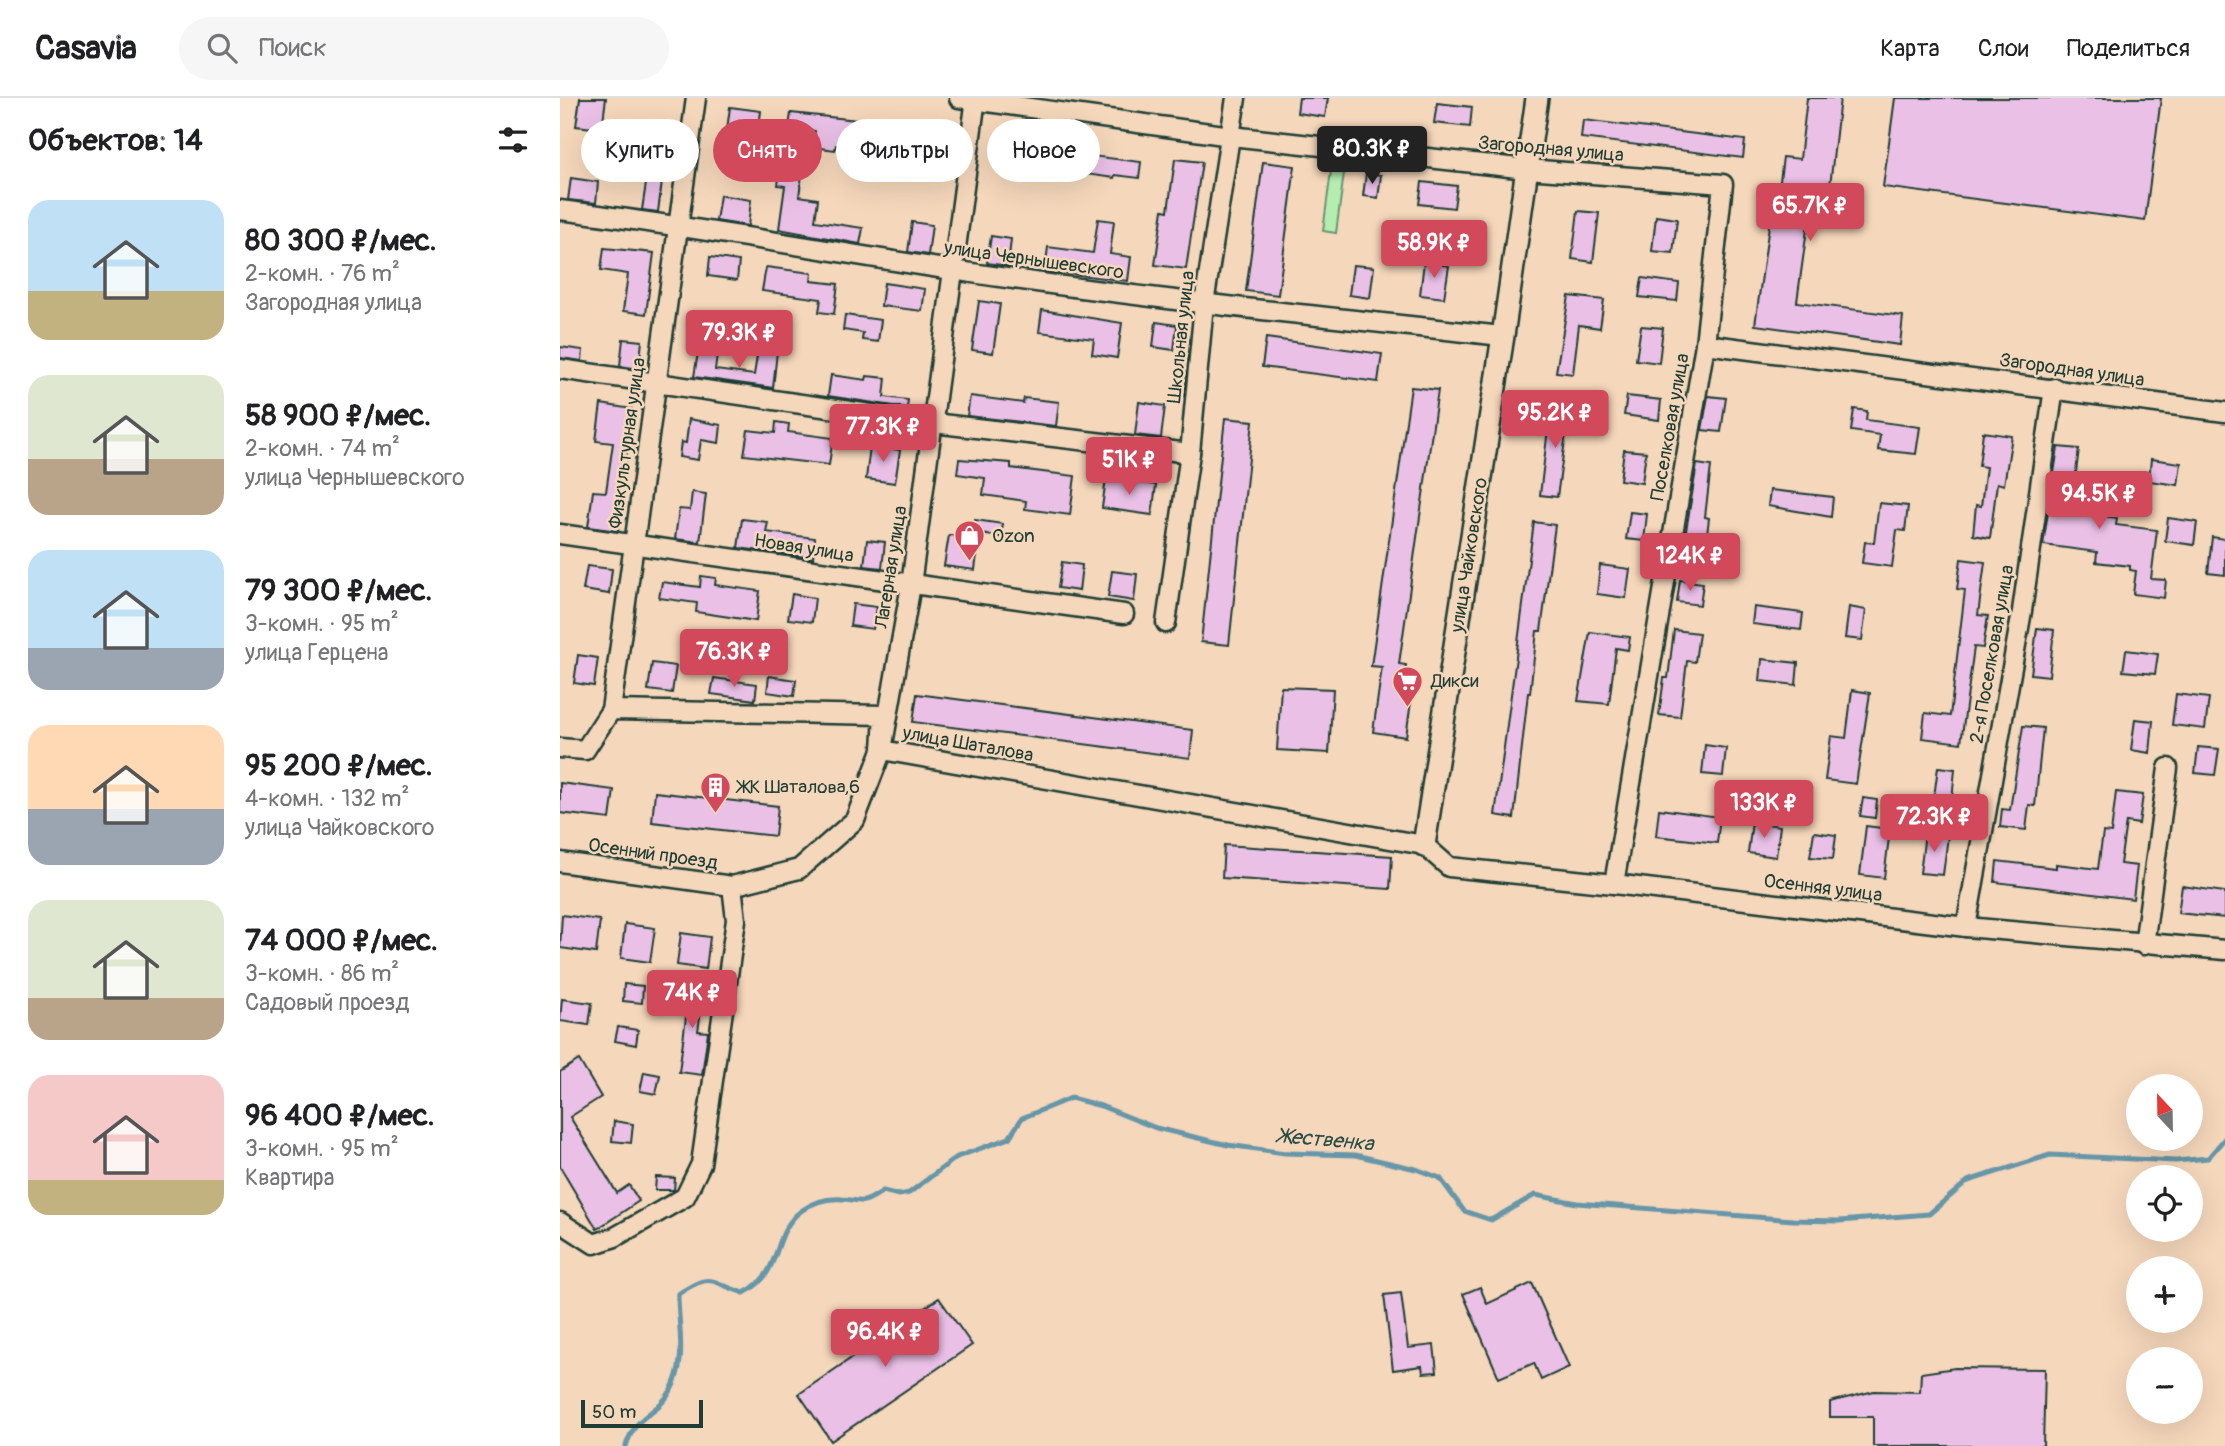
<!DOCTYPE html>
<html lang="ru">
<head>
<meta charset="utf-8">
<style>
  body { margin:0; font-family:Pangolin,sans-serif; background:#f6f6f6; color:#202124; height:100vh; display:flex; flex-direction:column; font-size:26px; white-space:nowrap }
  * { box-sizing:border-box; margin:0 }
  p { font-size:23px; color:#757577 }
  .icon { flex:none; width:38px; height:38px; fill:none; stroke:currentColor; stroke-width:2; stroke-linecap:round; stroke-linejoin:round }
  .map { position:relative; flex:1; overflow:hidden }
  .details { display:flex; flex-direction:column; background:#fff; width:560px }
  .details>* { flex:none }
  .hud { position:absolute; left:21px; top:21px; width:665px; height:63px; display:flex; gap:14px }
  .needle { width:46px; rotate:338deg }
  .tools { position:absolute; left:1566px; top:976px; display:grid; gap:14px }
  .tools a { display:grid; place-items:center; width:77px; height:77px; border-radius:50%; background:#fff; box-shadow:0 7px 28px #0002; font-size:35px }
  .scale { position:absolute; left:21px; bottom:18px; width:122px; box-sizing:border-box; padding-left:7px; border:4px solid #1f3d34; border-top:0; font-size:19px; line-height:24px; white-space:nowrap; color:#1f3d34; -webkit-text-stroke:5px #f5d7bb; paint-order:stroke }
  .price { position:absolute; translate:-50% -60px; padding:0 16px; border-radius:7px; background:#d1495b; color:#fff; font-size:23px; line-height:46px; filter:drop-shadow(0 2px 4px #0008) }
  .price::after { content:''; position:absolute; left:50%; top:42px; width:21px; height:16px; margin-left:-10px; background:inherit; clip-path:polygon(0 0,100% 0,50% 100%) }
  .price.active { background:#222; color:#fff }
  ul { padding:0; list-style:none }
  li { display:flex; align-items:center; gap:21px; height:175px; padding:0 28px }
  li span { display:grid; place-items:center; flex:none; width:196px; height:140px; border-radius:21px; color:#555 }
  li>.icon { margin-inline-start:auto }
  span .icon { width:84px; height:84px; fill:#fffc; stroke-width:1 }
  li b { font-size:30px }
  h2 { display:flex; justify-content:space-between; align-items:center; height:84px; padding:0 28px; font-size:30px }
  .tag { padding:0 24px; border-radius:32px; background:#fff; box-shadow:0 7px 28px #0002; font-size:24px; line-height:63px }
  .tag.active { background:#d1495b; color:#fff }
  header { display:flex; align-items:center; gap:42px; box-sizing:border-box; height:98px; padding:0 35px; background:#fff; border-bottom:2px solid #e0e0e0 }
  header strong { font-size:33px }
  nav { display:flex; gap:38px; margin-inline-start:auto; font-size:24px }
  .search { width:490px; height:63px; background:#f6f6f6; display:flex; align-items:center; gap:18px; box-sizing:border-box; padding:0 24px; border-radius:38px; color:#757577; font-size:26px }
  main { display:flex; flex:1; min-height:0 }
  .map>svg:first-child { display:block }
</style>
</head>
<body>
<header>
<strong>Casavia</strong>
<div class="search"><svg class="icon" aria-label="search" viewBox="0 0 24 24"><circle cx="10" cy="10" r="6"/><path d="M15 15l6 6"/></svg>Поиск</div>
<nav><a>Карта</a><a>Слои</a><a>Поделиться</a></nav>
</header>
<main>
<section class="details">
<h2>Объектов: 14<svg class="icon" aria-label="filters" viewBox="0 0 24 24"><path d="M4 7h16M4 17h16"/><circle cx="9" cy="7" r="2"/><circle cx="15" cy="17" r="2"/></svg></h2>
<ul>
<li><span style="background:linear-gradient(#bfe0f5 65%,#c2b280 0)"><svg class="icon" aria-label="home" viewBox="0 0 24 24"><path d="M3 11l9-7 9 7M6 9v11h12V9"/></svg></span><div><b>80 300 ₽/мес.</b><p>2-комн. · 76 m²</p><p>Загородная улица</p></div></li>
<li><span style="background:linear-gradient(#dfe7d0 60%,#b9a48a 0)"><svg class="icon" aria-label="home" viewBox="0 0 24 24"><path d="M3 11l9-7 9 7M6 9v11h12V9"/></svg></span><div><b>58 900 ₽/мес.</b><p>2-комн. · 74 m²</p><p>улица Чернышевского</p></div></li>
<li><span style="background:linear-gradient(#bfe0f5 70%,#9aa5b1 0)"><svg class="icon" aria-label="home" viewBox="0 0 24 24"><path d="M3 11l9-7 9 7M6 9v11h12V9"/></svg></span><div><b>79 300 ₽/мес.</b><p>3-комн. · 95 m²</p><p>улица Герцена</p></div></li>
<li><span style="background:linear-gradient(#ffd9b3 60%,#9aa5b1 0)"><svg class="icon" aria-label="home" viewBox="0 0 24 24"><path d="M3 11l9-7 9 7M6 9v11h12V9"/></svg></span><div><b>95 200 ₽/мес.</b><p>4-комн. · 132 m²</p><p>улица Чайковского</p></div></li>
<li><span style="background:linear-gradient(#dfe7d0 70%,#b9a48a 0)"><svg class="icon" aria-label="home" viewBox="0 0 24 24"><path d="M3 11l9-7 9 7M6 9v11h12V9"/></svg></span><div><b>74 000 ₽/мес.</b><p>3-комн. · 86 m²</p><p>Садовый проезд</p></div></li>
<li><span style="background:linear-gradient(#f6c9c9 75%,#c2b280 0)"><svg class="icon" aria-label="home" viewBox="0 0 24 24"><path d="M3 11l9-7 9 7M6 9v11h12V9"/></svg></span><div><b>96 400 ₽/мес.</b><p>3-комн. · 95 m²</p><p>Квартира</p></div></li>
</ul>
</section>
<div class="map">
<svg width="1665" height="1348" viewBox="0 0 1665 1348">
  <rect width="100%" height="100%" fill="#f5d7bb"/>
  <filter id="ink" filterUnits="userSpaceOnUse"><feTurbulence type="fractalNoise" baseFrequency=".0143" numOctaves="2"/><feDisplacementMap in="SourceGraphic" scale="14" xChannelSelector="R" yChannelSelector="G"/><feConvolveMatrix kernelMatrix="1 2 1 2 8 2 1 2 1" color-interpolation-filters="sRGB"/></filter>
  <g filter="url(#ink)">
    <path fill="#b5edb0" stroke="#6a9572" stroke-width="2" d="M771,73L784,75L776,135L763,133Z"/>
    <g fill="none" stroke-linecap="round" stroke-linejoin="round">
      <path stroke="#6696a8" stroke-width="5" d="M66,1348C76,1315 97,1317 110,1294C128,1262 118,1230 118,1196C153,1173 149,1184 184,1195C225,1174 210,1136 241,1113C253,1104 268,1100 282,1101C289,1101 298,1104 304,1103C310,1102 318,1096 323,1093L339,1097L349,1095L397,1059L449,1040L462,1020L511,1000L541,1008L596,1030L668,1047L725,1055L795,1057L856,1071L880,1080L904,1113L931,1122L975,1097L1017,1105L1233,1122L1279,1123L1369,1116L1408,1083L1490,1057L1616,1063L1648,1060L1665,1040"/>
    </g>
    <g fill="#eac0e7" stroke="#1f3d34" stroke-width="2">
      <path d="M20,0H46L42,31L16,28Z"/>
      <path d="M739,0H768L765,19L737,15Z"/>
      <path d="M1247,0H1280L1269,97L1252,95L1237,204L1343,218L1340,247L1195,227L1212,106L1217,107L1223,59L1240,61Z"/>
      <path d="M1335,0H1601L1585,123L1323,89Z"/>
      <path d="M877,5L912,9L910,29L874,25Z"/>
      <path d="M170,9L201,13L198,36L167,32Z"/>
      <path d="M231,15L316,24L313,51L276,47L275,52L252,49L255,33L229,29Z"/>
      <path d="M1023,22L1185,42L1183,60L1021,40Z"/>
      <path d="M352,29L386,34L383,51L350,46Z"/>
      <path d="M442,42L472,45L469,68L439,64Z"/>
      <path d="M506,50L532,53L531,58L581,64L579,80L555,77L554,80L503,73Z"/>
      <path d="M57,55L105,61L98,114L82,112L88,72L55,68Z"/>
      <path d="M615,61L642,64L626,171L595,167L603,112L608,113Z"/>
      <path d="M703,64L735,68L718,197L686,193Z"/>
      <path d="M220,74L242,77L239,98L258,101L255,123L303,130L300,146L219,131L225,88L218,87Z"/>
      <path d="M806,75L821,77L818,100L803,98Z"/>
      <path d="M11,80L38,84L36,105L8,102Z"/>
      <path d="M862,84L897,88L894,110L859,106Z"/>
      <path d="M160,97L191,102L188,128L156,123Z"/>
      <path d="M1018,113L1039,115L1033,164L1012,161Z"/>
      <path d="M1096,118L1117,121L1113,155L1092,153Z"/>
      <path d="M538,121L554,123L550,156L571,159L568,183L485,173L488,149L533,155Z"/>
      <path d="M352,124L372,127L368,157L348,154Z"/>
      <path d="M431,138L451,141L448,168L427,165Z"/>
      <path d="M44,150L94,155L86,216L63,213L68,176L41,172Z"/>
      <path d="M150,159L179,163L177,182L148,178Z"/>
      <path d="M864,164L889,168L884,200L860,197Z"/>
      <path d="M793,167L814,169L810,200L789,197Z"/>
      <path d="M206,169L252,175L251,183L278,186L274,216L259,214L261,201L202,193Z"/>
      <path d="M1082,180L1119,185L1117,203L1079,199Z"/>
      <path d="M324,185L365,191L362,213L321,208Z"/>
      <path d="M1009,198L1044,202L1040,230L1019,227L1013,276L996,274Z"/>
      <path d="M419,203L440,206L433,255L412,252Z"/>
      <path d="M482,212L562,225L557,260L532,256L534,241L479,234Z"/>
      <path d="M285,217L321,222L318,244L302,242L303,235L283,232Z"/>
      <path d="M596,224L617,227L614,252L593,249Z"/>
      <path d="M1081,228L1103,230L1099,265L1076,262Z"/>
      <path d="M706,240L822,256L818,284L702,269Z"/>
      <path d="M63,241L82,243L79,271L60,268Z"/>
      <path d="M0,249L23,252L22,263L0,260Z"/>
      <path d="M198,252L217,254L213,290L134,279L138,254L157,257L155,272L194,277Z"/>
      <path d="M271,277L306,282L307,278L326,280L324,299L348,302L347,310L268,298Z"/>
      <path d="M851,289L878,292L839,566L846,567L845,574L855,575L846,639L813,634L822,569L811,568Z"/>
      <path d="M410,298L463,305L464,300L499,304L496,328L407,318Z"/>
      <path d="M1067,298L1101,302L1099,322L1064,317Z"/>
      <path d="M1148,298L1166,300L1161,334L1142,332Z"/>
      <path d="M579,304L605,308L601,340L575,337Z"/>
      <path d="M41,306L72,311L58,433L28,429L33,393L46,394L53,345L36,343Z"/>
      <path d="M991,306L1010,308L997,399L980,397Z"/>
      <path d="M1294,311L1307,313L1306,322L1360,329L1356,356L1318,352L1320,337L1291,333Z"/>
      <path d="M665,320L693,323L669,547L641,544Z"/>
      <path d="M129,321L161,327L159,345L141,342L138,362L119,359L121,344L126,345Z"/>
      <path d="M216,324L229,326L228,334L273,340L269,367L184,357L188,332L215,335Z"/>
      <path d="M1423,334L1452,338L1444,387L1437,385L1430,440L1413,437L1416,407L1421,408L1426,369L1419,368Z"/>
      <path d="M310,348L340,352L335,385L306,381Z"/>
      <path d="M1498,349L1519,351L1511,413L1557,420L1556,427L1597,432L1591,481L1606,482L1604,500L1573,496L1576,473L1570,472V468L1536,464L1537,454L1483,447Z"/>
      <path d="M1064,352L1086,354L1082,385L1060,382Z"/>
      <path d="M399,361L451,365V370L515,378L510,417L465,411L466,403L423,397L425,380L397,376Z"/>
      <path d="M1591,361L1621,365L1618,387L1589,383Z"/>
      <path d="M1137,366L1151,368L1145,419L1149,420L1145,453L1123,451Z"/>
      <path d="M546,380L596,387L592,417L542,410Z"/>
      <path d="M1210,392L1273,399L1271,419L1208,408Z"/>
      <path d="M132,394L146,396L140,444L115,441L119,411L130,412Z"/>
      <path d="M1319,405L1348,408L1345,433L1337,432L1332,469L1302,465L1305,444L1314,445Z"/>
      <path d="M1070,414L1087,416L1084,443L1066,441Z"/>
      <path d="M1608,420L1637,424L1634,447L1605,443Z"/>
      <path d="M182,421L208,424L206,434L255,440L253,460L178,450Z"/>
      <path d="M415,422L443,426L441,439L413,435Z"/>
      <path d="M974,424L995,427L981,533H977L970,595H968L954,720L935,717Z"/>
      <path d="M389,437L419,441L415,472L384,468Z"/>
      <path d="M1652,439L1665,441V477L1648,475Z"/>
      <path d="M307,442L325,444L322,470L304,468Z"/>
      <path d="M1162,447L1176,448L1174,465L1160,464Z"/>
      <path d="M1401,461L1425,464L1418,517L1428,518L1423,550L1414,549L1401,645L1362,640L1365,615L1390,618L1405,492L1397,491Z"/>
      <path d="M502,464L522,467L519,493L498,490Z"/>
      <path d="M1040,467L1070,471L1066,500L1037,496Z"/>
      <path d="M27,468L52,471L49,496L23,492Z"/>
      <path d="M552,473L577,476L574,503L548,499Z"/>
      <path d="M141,478L156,480L155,487L200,493L196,523L136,514L137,505L99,500L102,484L140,489Z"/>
      <path d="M1120,482L1143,485L1140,507L1117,504Z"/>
      <path d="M232,496L255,500L252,524L228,521Z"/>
      <path d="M293,506L317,509L313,531L290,528Z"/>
      <path d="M1194,509L1243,515L1241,532L1192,526Z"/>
      <path d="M1289,509L1306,512L1302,542L1285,540Z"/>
      <path d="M1477,530L1494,532L1489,578L1471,576Z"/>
      <path d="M1114,532L1139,535L1135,564L1127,563L1120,619L1099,617L1104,580H1108Z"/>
      <path d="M1030,534L1070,539L1068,552L1056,550L1049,606L1018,603Z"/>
      <path d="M1566,552L1598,556L1595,576L1563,573Z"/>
      <path d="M18,557L38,560L34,588L14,585Z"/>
      <path d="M1202,561L1238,565L1236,587L1200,583Z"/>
      <path d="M92,565L116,568L112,595L88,592Z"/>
      <path d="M209,578L236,582L234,598L207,594Z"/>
      <path d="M154,580L197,586L195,602L151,596Z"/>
      <path d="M721,589L773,591L769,655L717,652Z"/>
      <path d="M1292,592L1310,595L1296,686L1265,682L1271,638L1286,640Z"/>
      <path d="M357,596L633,632L630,660L353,624Z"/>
      <path d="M1616,596L1649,600L1645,631L1612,627Z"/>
      <path d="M1575,621L1593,623L1590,655L1571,652Z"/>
      <path d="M1463,628L1483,630L1475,708L1469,707L1466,732L1440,729L1442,711L1450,712Z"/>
      <path d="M1145,647L1166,650L1163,678L1142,676Z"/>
      <path d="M1638,649L1659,651L1655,677L1635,675Z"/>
      <path d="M1378,669L1395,671L1392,702L1374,699Z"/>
      <path d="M0,685L54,692L50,721L0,715Z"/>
      <path d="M95,694L218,708L215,738L92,724Z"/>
      <path d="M1556,694L1583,697L1579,726L1566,724L1560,766L1577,768L1573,801L1435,784L1437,763L1496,770V766L1538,771L1543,734L1551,735Z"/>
      <path d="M1303,700L1317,702L1315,720L1300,718Z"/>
      <path d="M1099,711L1160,719L1157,745L1096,738Z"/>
      <path d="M1192,724L1220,728L1216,759L1188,755Z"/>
      <path d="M1306,728L1330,731L1324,780L1300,777Z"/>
      <path d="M1254,734L1276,737L1273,761L1250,759Z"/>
      <path d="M1365,735L1388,738L1383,777L1360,775Z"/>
      <path d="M664,747L832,758L830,791L662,780Z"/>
      <path d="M1622,788L1665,794V820L1618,815Z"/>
      <path d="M2,817L40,822L36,855L0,850Z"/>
      <path d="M65,826L95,830L90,864L61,860Z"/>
      <path d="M121,835L150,839L146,871L117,867Z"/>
      <path d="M64,886L83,888L82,905L63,903Z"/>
      <path d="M114,890L144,892L138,933L148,934L142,977L119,974L127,911L112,910Z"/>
      <path d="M2,901L32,905L29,927L0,923Z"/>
      <path d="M58,929L78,932L76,947L55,943Z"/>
      <path d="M19,962L41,999L10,1019L57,1095L69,1087L79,1103L37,1131L0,1069V974Z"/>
      <path d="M84,974L100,977L96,996L80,993Z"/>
      <path d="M54,1023L73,1026L71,1045L52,1043Z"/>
      <path d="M96,1079L115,1080L114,1092H95Z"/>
      <path d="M972,1185L1009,1269L981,1282L974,1265L939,1280L903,1196L920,1189L927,1206Z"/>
      <path d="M841,1195L848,1250L874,1247L877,1274L863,1275L862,1268L833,1272L824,1197Z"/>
      <path d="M379,1200L412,1247L271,1343L239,1296Z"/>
      <path d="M1395,1270L1485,1271L1483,1348H1313V1319H1270V1304L1314,1293L1360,1294L1361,1275Z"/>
    </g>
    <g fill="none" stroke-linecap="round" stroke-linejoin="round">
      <defs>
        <g id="minor">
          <path d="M399,0L671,38L967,71L1163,86L1145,246L1054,786"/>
          <path d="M0,112C131,128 261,152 392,172C575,200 759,218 943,238"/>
          <path d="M1145,246L1665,314"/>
          <path d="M0,271L373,325L630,355"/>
          <path d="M0,436L564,516"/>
          <path d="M606,525L630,355L644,206L676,0"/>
          <path d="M51,612L136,0"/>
          <path d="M0,650L25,652L51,612L324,617L322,652L864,747L889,769L1054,786L1406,829L1665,852"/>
          <path d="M0,764L172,788L239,771L295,722L322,652L351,487L416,0"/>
          <path d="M1406,829L1462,513L1494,290"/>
          <path d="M1584,847L1608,670"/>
          <path d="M0,1124L34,1146L55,1139L125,1099L141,1066L176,822L172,788"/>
        </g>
        <path id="tertiary" d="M864,747L943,238L977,0"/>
      </defs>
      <use href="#minor" stroke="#1f3d34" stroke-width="23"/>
      <use href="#tertiary" stroke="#1f3d34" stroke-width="26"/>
      <use href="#minor" stroke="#f5d7bb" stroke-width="18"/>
      <use href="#tertiary" stroke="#f5d7bb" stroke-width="21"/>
    </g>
  </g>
  <defs>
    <symbol id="shop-pin" viewBox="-11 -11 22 30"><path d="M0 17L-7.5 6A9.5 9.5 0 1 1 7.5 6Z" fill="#d1495b" stroke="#f5d7bb"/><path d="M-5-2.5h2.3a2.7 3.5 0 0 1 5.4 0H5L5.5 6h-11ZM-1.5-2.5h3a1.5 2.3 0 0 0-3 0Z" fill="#fff"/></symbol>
    <symbol id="supermarket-pin" viewBox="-11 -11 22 30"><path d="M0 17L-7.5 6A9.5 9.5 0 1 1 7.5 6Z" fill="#d1495b" stroke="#f5d7bb"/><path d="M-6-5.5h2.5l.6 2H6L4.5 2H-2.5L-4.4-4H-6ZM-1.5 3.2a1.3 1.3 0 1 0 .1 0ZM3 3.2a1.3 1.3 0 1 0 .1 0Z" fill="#fff"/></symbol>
    <symbol id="building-pin" viewBox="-11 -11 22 30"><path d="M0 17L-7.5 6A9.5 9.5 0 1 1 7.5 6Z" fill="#d1495b" stroke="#f5d7bb"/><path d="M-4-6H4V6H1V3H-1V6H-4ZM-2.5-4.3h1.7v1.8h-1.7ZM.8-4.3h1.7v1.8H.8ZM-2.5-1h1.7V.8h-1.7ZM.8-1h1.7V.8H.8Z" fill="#fff"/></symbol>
  </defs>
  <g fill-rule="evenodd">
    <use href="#shop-pin" x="392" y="420" width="35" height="47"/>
    <use href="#supermarket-pin" x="830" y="566" width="35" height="47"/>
    <use href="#building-pin" x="138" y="672" width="35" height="47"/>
  </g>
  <g text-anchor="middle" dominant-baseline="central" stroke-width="5" stroke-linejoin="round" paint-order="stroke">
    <g font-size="19" fill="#1f3d34" stroke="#f5d7bb">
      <text transform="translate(991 51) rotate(5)">Загородная улица</text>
      <text transform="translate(474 162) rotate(8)">улица Чернышевского</text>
      <text transform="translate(621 239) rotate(-84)">Школьная улица</text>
      <text transform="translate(1512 272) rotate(8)">Загородная улица</text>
      <text transform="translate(1110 329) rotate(-80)">Поселковая улица</text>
      <text transform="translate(67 345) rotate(-82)">Физкультурная улица</text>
      <text transform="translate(244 450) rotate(9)">Новая улица</text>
      <text transform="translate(909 457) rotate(-81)">улица Чайковского</text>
      <text transform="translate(331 469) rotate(-81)">Лагерная улица</text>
      <text transform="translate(1432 556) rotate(-80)">2-я Поселковая улица</text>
      <text transform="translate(408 646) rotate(10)">улица Шаталова</text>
      <text transform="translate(93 756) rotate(8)">Осенний проезд</text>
      <text transform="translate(1263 790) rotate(7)">Осенняя улица</text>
    </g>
    <g font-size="19" fill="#1f3d34" stroke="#f5d7bb" text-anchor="start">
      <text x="432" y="438">Ozon</text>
      <text x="871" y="583">Дикси</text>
      <text x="178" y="689">ЖК Шаталова,6</text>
    </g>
    <g font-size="21" font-style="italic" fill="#2b4c47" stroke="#f5d7bb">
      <text transform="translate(766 1042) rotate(5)">Жественка</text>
    </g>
  </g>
</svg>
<div class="tools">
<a><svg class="needle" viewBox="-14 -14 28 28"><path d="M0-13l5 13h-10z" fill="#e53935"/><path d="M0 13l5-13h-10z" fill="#757577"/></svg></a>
<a><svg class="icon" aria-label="locate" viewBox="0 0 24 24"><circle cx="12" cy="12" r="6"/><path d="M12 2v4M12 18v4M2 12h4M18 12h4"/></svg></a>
<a>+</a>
<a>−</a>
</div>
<div class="scale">50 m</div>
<b class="price active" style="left:812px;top:88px">80.3K ₽</b>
<b class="price" style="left:1250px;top:145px">65.7K ₽</b>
<b class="price" style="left:874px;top:182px">58.9K ₽</b>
<b class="price" style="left:179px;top:272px">79.3K ₽</b>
<b class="price" style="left:995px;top:352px">95.2K ₽</b>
<b class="price" style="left:323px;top:366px">77.3K ₽</b>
<b class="price" style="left:569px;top:399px">51K ₽</b>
<b class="price" style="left:1539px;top:433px">94.5K ₽</b>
<b class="price" style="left:1130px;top:495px">124K ₽</b>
<b class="price" style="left:174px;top:591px">76.3K ₽</b>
<b class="price" style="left:1204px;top:742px">133K ₽</b>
<b class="price" style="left:1374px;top:756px">72.3K ₽</b>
<b class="price" style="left:132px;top:932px">74K ₽</b>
<b class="price" style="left:325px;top:1271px">96.4K ₽</b>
<div class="hud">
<a class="tag">Купить</a>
<a class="tag active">Снять</a>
<a class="tag">Фильтры</a>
<a class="tag">Новое</a>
</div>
</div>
</main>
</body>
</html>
